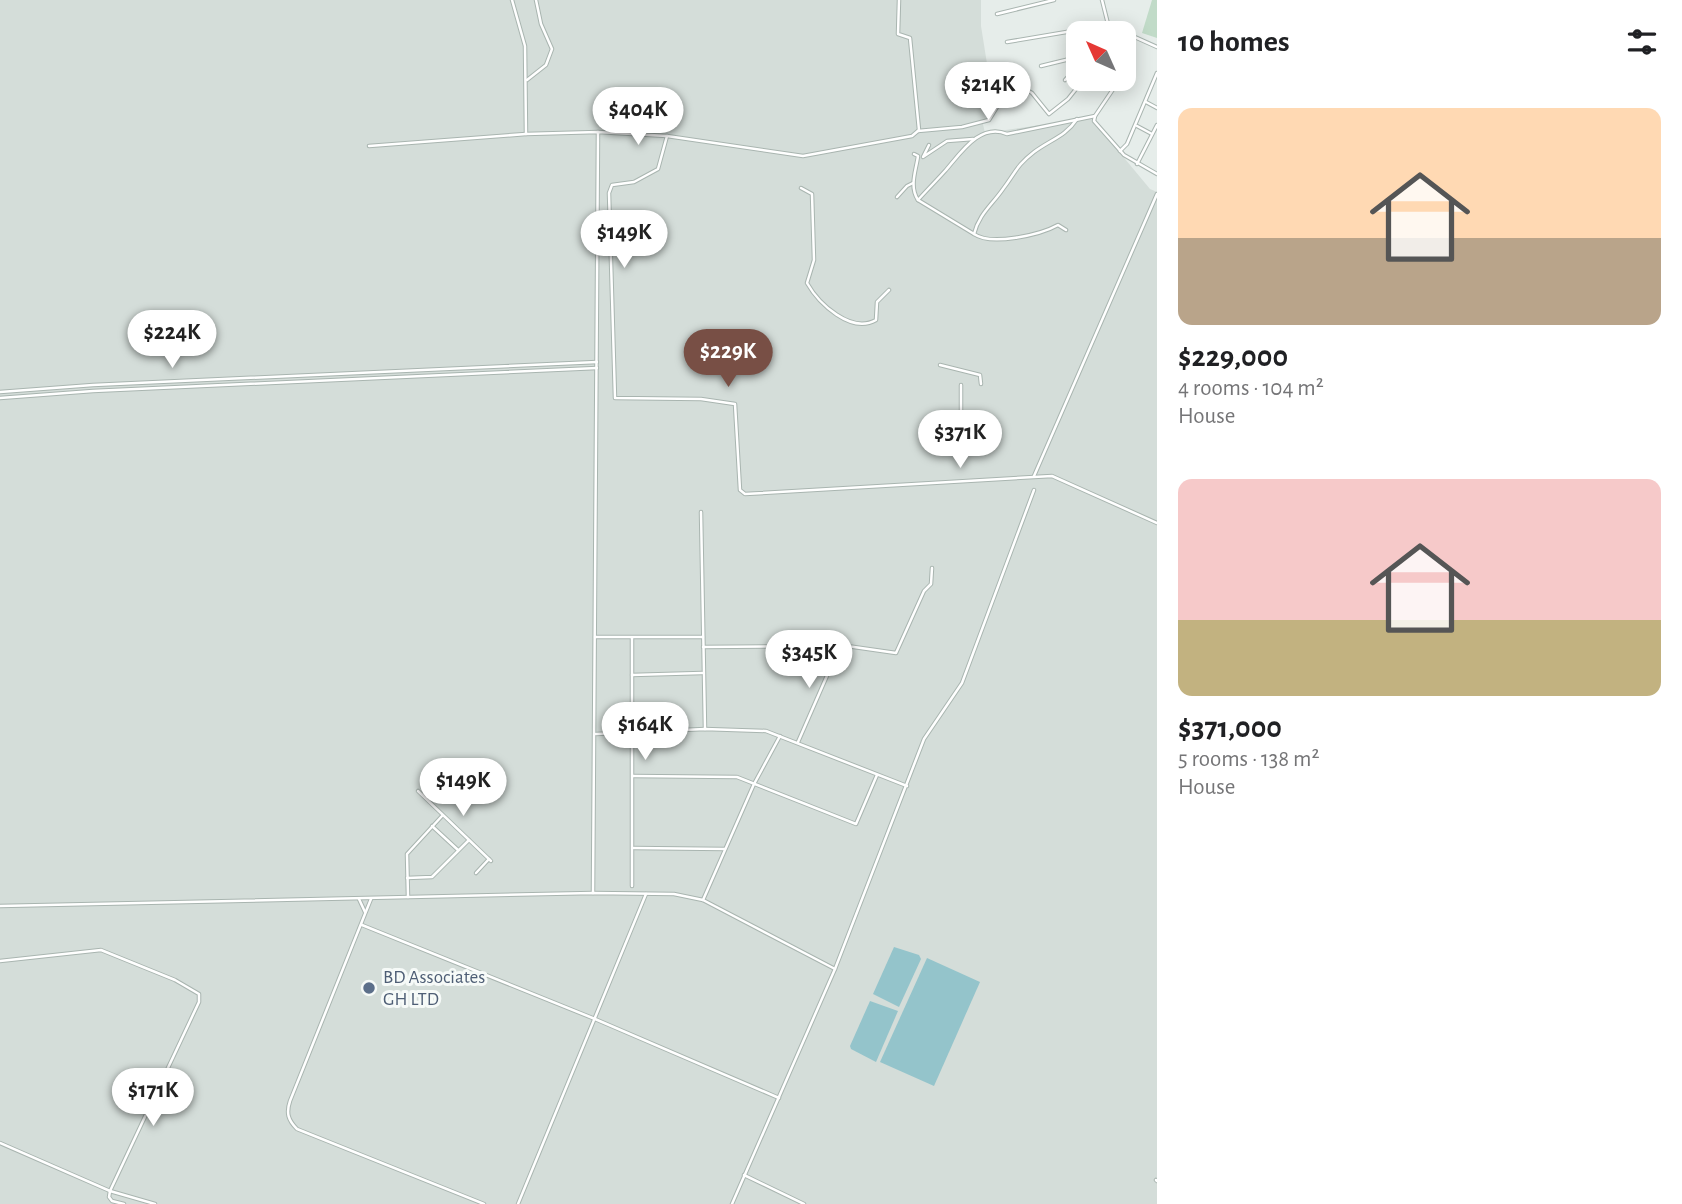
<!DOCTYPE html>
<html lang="en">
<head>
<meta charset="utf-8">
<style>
  body { margin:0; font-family:"Alegreya Sans",sans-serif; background:#f6f6f6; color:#202124; height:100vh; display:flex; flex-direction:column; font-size:26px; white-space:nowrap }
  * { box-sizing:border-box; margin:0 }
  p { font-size:23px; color:#757577 }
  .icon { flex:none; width:38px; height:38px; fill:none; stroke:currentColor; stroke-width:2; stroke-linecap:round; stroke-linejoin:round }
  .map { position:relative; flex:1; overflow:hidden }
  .details { display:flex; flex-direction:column; background:#fff; width:525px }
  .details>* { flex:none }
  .needle { width:46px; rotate:315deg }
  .buttons { position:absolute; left:1066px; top:21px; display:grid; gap:14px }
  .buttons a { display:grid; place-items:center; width:70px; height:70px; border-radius:14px; background:#fff; box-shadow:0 4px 18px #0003; font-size:35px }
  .price { position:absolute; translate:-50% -60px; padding:0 16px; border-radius:24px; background:#fff; color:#222; font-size:23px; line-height:46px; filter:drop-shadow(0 2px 4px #0008) }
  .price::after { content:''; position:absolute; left:50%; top:42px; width:21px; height:16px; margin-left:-10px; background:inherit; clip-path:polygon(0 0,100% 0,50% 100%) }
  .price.current { background:#784f45; color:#fff }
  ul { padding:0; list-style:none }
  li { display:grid; align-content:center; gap:14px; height:371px; padding:0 21px }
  li span { display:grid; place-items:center; height:217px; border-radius:14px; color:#555 }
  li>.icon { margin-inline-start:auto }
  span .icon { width:126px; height:126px; fill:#fffc; stroke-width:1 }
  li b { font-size:30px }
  h2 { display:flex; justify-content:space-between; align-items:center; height:84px; padding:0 21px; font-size:30px }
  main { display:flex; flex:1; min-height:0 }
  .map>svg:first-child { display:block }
</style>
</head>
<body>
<main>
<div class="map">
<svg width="1157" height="1204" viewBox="0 0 1157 1204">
  <rect width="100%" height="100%" fill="#e6edea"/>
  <path fill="#d4ddd9" d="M0,0H981V26L988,70L987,119L982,120L985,133L1091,118L1150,189L1157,192V1204H0Z"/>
  <path fill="#c1dbc8" d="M1152,0H1157V38L1142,33Z"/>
  <g fill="#94c4cb">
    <path d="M894,947L919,955L921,959L899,1007L873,994Z"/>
    <path d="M927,958L980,982L934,1086L880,1062Z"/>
    <path d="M870,1001L898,1011L876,1062L851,1049L850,1046Z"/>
  </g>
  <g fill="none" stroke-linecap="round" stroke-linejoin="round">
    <defs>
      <g id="street">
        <path d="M512,0L525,46L526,134"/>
        <path d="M1102,0L1108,24"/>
        <path d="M997,14L1054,0"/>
        <path d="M1007,42L1108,25L1157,47"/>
        <path d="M1124,63L1132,37"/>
        <path d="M1041,66L1078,57"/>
        <path d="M1006,78L1032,93L1049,114L1068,99L1084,79"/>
        <path d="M1120,79L1095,116L1094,121L1124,155L1157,174"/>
        <path d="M527,80L546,65L552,49L541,24L536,0"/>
        <path d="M1065,80L1078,66"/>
        <path d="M1146,102L1157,108"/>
        <path d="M1137,126L1152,134"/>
        <path d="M918,131L962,127L989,120L1003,97"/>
        <path d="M667,136L658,169L634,182L612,185L609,193L615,398L701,399L735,404L740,490L745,494L1052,476L1157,523"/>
        <path d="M929,145L923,157L947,141L973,139"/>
        <path d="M369,146L526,134L598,132L667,136L803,156L912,136L919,130L910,38L898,34L899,0"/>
        <path d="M1120,151L1127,144L1157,73"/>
        <path d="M914,154L918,156C916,171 909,186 918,200L974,234"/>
        <path d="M1137,164L1157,125"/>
        <path d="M801,188L812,194L814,260L807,283C819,304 851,334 876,320L877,302L889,290"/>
        <path d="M897,197L907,186L913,183"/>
        <path d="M918,200C927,190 936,181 945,171C960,154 980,122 1007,134L1095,116"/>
        <path d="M1066,230L1058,225C1040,235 991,246 974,234C979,214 992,205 1003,189C1016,172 1016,166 1034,152C1050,140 1066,136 1077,119"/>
        <path d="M940,365L980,375L981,384"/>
        <path d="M961,385V423"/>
        <path d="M0,392L93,385L597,362"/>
        <path d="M0,398L93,391L597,368"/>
        <path d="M1034,476L1157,194"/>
        <path d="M701,512L705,729"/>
        <path d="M595,637H703"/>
        <path d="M632,638V886"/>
        <path d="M703,647L847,646L896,653L924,591L931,584L932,568"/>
        <path d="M632,675L702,673"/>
        <path d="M596,734L705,729L766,731L907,786"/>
        <path d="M798,742L840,646"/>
        <path d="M633,776L737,777L856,824L877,775"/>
        <path d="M418,791L491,861"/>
        <path d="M432,826L458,850"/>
        <path d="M634,848L725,849"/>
        <path d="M476,873L489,859"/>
        <path d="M407,878L432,877L469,840"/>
        <path d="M593,893L598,132"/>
        <path d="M408,897L407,854L442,816"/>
        <path d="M359,899L365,912"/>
        <path d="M371,899L290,1101C286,1113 288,1120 297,1129L484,1204"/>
        <path d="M703,900L754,784L780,736"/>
        <path d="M0,906L593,893L674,894L703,900L835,969L732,1204"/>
        <path d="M362,925L595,1019L779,1098"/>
        <path d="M0,961L101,950L175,980L199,994V1002L110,1191L109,1197L112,1201L124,1204"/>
        <path d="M835,969L924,739L962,683L1034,490"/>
        <path d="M0,1143L110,1191L155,1204"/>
        <path d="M744,1175L804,1204"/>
        <path d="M1156,1180L1157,1181"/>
        <path d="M518,1204L646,894"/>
      </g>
    </defs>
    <use href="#street" stroke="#a9b5b0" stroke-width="4.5"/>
    <use href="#street" stroke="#fff" stroke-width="2.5"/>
  </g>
  <circle fill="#5c6f8a" stroke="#f6faf8" stroke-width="2.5" cx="369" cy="988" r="7"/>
  <g text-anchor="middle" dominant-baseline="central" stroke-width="6" stroke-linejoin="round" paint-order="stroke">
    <g font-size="19" fill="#4e5e75" stroke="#f6faf8" text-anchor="start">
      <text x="383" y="977">BD Associates<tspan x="383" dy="22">GH LTD</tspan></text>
    </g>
  </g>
</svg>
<div class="buttons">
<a><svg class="needle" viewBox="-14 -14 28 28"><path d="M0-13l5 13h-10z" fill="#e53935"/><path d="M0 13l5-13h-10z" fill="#757577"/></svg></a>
</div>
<b class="price" style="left:988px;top:122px">$214K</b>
<b class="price" style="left:638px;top:147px">$404K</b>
<b class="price" style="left:624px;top:270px">$149K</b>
<b class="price" style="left:172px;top:370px">$224K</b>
<b class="price current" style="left:728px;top:389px">$229K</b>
<b class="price" style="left:960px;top:470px">$371K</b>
<b class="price" style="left:809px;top:690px">$345K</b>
<b class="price" style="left:645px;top:762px">$164K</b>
<b class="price" style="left:463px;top:818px">$149K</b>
<b class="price" style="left:153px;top:1128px">$171K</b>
</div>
<section class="details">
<h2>10 homes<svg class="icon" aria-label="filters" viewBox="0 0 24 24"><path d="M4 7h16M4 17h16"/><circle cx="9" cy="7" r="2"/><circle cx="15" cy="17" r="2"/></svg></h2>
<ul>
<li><span style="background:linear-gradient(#ffd9b3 60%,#b9a48a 0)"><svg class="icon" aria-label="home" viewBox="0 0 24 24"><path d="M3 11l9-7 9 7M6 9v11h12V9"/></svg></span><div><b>$229,000</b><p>4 rooms · 104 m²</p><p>House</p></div></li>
<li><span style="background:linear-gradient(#f6c9c9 65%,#c2b280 0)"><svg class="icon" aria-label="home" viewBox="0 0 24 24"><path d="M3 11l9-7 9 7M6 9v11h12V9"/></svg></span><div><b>$371,000</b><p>5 rooms · 138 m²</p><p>House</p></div></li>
</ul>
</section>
</main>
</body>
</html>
